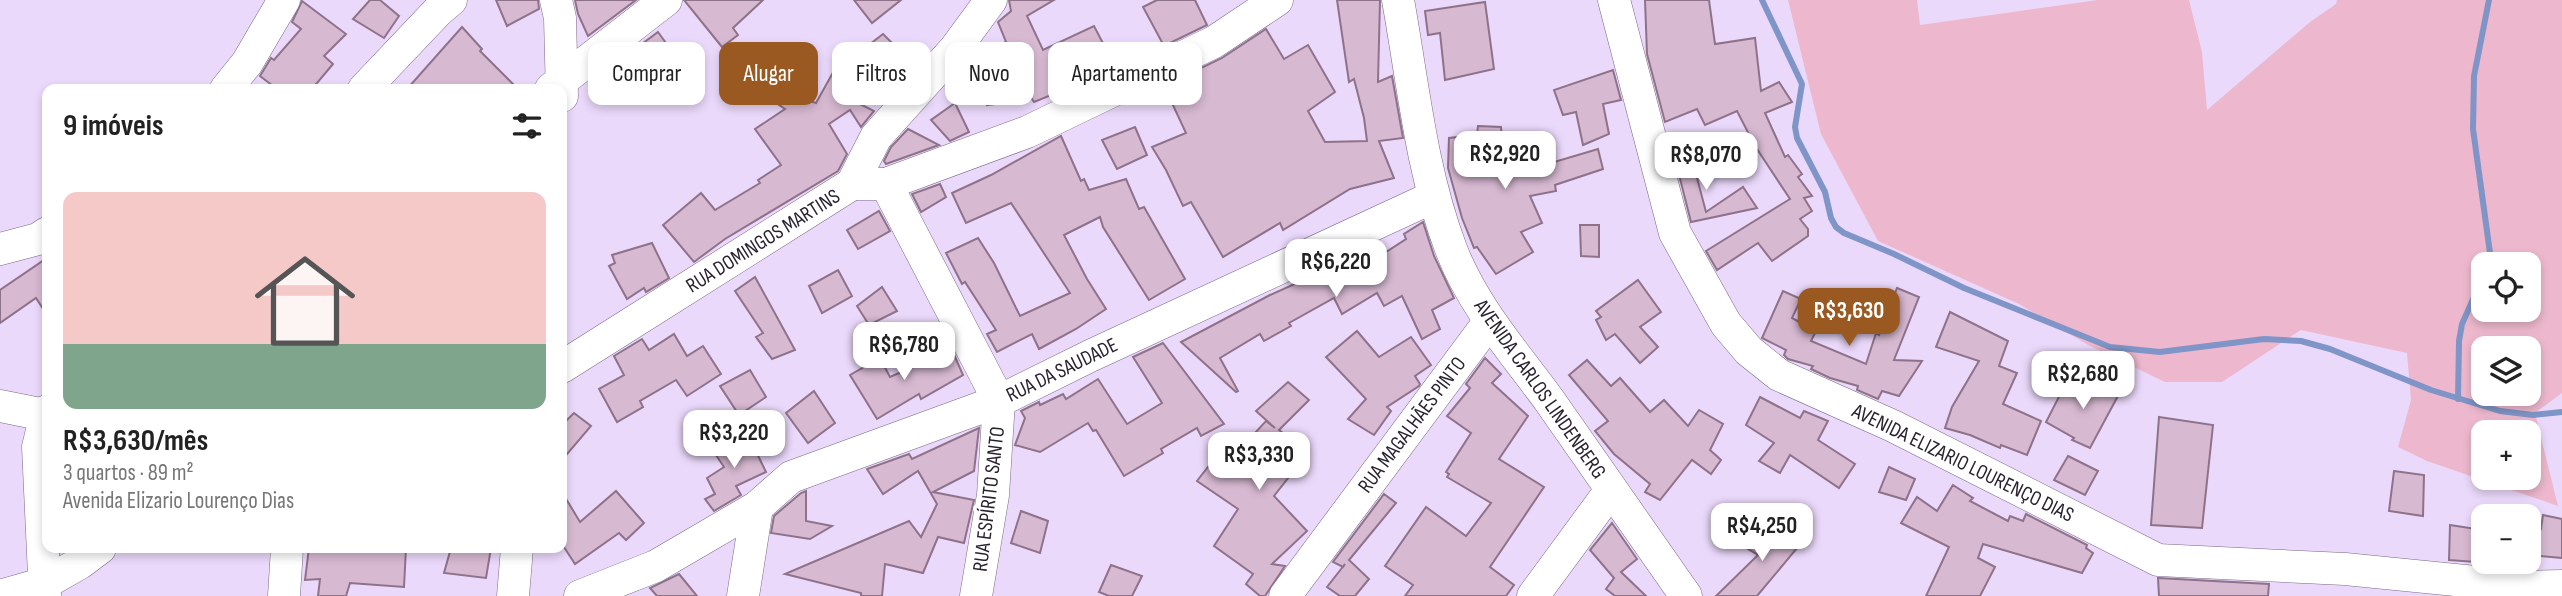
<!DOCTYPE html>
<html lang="pt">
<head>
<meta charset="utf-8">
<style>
  body { margin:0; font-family:"Sofia Sans Condensed",sans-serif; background:#f6f6f6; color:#222; height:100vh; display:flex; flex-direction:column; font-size:26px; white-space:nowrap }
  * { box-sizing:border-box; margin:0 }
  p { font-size:23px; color:#767676 }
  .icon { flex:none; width:38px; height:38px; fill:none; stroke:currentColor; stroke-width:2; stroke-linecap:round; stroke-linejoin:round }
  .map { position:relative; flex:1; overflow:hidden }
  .drawer { position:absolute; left:42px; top:84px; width:525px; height:469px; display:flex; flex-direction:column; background:#fff; border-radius:14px; box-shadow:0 4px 10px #0003 }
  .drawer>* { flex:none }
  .top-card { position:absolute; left:588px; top:42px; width:665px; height:63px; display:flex; gap:14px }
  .controls { position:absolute; left:2471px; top:252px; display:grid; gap:14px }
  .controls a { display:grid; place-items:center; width:70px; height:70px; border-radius:14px; background:#fff; box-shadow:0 4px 10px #0003; font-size:35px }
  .price { position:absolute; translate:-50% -60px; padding:0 16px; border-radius:14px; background:#fff; color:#222; font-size:23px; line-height:46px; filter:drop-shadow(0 2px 4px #0008) }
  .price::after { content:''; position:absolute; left:50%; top:42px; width:21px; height:16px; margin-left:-10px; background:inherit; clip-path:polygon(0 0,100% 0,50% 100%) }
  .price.active { background:#995921; color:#fff }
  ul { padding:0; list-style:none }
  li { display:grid; align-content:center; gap:14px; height:371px; padding:0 21px }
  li+li { border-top:2px solid #e0e0e0 }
  li span { display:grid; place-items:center; height:217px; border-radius:14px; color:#555 }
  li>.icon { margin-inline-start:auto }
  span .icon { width:126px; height:126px; fill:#fffc; stroke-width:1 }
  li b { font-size:30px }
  h2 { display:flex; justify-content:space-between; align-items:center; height:84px; padding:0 21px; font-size:30px }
  .chip { padding:0 24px; border-radius:14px; background:#fff; box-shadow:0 4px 10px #0003; font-size:24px; line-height:63px }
  .chip.active { background:#995921; color:#fff }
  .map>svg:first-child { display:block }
</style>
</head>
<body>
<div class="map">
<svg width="2562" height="596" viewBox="0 0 2562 596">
  <rect width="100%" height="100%" fill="#ebd9fb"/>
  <path fill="#edb8cd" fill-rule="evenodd" d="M1788,0H1917L1920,25L2098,0H2189L2202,52L2207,110L2310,22L2336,4L2337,0H2562V393L2535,413L2558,506L2427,461L2398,447L2411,400L2407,353L2301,330L2222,382H2165L2088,345L2019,304L1878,241L1821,134ZM2483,264H2529V310H2483ZM2483,348H2529V394H2483ZM2483,432H2529V478H2483Z"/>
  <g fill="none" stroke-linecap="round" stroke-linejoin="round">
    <g stroke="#7f95c7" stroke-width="6">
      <path d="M1762,0L1802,84L1795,127L1797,138L1825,192L1831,218L1836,227L1844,233L1894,254L1964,288L2110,347L2160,352L2264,339L2301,341L2330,349L2431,390L2500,411L2533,415L2562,412"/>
      <path d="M2487,264L2490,253L2473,129L2474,76L2489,0"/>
      <path d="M2458,399L2459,341L2462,324L2483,277"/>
    </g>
  </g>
  <g fill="#d7b9d2" stroke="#8e728a" stroke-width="2">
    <path d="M370,0H380L399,16L384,38L353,19Z"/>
    <path d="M496,0H538L539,9L507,26Z"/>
    <path d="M575,0H636L588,36L578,14Z"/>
    <path d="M684,0H763L733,28L738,35L722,47Z"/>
    <path d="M854,0H901L872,23Z"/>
    <path d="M1009,0H1054L1027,16L1043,50L1094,26L1105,47L1064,66L1071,87L1034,102L1032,99L987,105L985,75L1014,71L999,45L1006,42L998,22L1011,11Z"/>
    <path d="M1157,0H1195L1207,25L1164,46L1143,7Z"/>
    <path d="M1337,0H1380L1378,82L1392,76L1403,138L1379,141L1394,178L1350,189L1283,230L1280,223L1223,257L1191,202L1183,206L1166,170L1152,147L1186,133L1164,86L1222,58L1266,29L1284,59L1308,45L1335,92L1308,111L1325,142L1367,141L1364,118L1354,79L1349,82Z"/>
    <path d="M1645,0H1709L1715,44L1755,38L1761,91L1779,82L1792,102L1765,113L1785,157L1788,155L1802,174L1798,177L1812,196L1804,198L1812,211L1800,219L1808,229V236L1772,261L1758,243L1717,270L1706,251L1790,199L1755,146L1737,111L1705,125L1697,109L1665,122L1647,54Z"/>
    <path d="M302,1L346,34L324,56L333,64L312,89H277L260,76L271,58L274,60L301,29L292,22Z"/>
    <path d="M1485,2L1494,69L1445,80L1440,33L1428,35L1425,11Z"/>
    <path d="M462,27L482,49L480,51L518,89H407Z"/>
    <path d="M658,32L679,61L625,102L603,73Z"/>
    <path d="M883,34L915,66L898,85L865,48Z"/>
    <path d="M836,67L864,82L854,101L874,111L861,127L850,110L829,124L847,154L838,171L725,239L694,262L663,225L701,193L715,210L760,183L758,180L781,165L755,129L785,109L751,86L753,81L816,103Z"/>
    <path d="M1613,70L1621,100L1603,104L1609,134L1583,145L1576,112L1563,115L1554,90Z"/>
    <path d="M955,103L969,132L950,141L931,120Z"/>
    <path d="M1478,126L1501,127L1503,157L1549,152L1551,163L1598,149L1603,169L1555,185L1556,191L1530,196L1542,223L1521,232L1533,252L1496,274L1477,247L1474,248L1462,218L1448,168L1449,138L1477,135Z"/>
    <path d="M1135,127L1147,155L1117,169L1102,140Z"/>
    <path d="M908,129L939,145L886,164L884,161L891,147Z"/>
    <path d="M1061,136L1081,181L1084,179L1089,190L1126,179L1139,209L1144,207L1185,279L1149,300L1103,227L1100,217L1064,235L1087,279L1106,309L1076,329L1039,349L1032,334L997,352L987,334L996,330L965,282L962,284L946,253L978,238L994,263L1020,316L1070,293L1011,203L966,223L952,193L991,175Z"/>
    <path d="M1691,149L1703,170L1696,174L1706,212L1743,187L1757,208L1691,222L1674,155Z"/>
    <path d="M940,184L946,197L921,212L912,194Z"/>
    <path d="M879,211L890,231L858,249L847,230Z"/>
    <path d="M1423,222L1434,256L1454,298L1432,310L1440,329L1422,339L1402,296L1384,306L1377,293L1342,314L1334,298L1289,323L1291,326L1264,341L1260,334L1220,358L1238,391L1236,392L1181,342L1270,295L1339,264L1358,252L1363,267L1406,239L1404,234Z"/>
    <path d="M1580,225H1599V257L1581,256Z"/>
    <path d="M652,243L669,278L646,292L644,288L627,299L609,266L615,263L612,255Z"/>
    <path d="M47,258V315L36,298L0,323V290Z"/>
    <path d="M838,270L852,296L822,313L809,286Z"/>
    <path d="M755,277L795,350L772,359L756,337L763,333L735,291Z"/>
    <path d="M1638,280L1661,312L1640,327L1658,347L1640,363L1615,334L1606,340L1596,320L1601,317L1596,311Z"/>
    <path d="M882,287L897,311L869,325L857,306Z"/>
    <path d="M1897,288L1919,297L1894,360L1922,361L1899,396L1882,391L1878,399L1857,390L1858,386L1830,378L1811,369L1813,366L1788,359L1784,355L1786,350L1762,338L1783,291L1801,299L1792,318L1816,331L1811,341L1866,364L1876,333L1879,335Z"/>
    <path d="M1950,312L2008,341L1999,366L2017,373L2003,404L2041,421L2027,455L2001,445L2000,448L1970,435L1945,428L1952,407L1979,361L1936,347Z"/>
    <path d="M1357,331L1379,357L1411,337L1431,365L1415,376L1420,384L1419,386L1387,407L1391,411L1374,435L1348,419L1366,399L1326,357Z"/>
    <path d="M674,334L687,356L703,346L721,374L687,396L676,380L640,401L643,407L617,422L599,389L624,375L614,356L642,339L649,350Z"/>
    <path d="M1163,343L1224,424L1201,436L1197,428L1161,449L1163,453L1124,476L1096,430L1093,431L1088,423L1040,452L1015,445L1025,418L1021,411L1039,402L1040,405L1063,394L1066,399L1098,379L1127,424L1162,403L1133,357Z"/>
    <path d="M952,350L963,375L921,399L919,394L877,419L850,375L880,358L890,377Z"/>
    <path d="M1485,358L1501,374L1492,383L1528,416L1499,459L1544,487L1490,567L1514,585L1506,596H1405L1413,585L1385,566L1426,507L1466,536L1491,503L1447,477L1449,474L1446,472L1471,433L1447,416L1470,388L1466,384Z"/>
    <path d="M1587,360L1611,386L1620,378L1650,412L1664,400L1688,426L1699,410L1723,424L1710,450L1721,460L1711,474L1692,460L1660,500L1645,492L1650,484L1614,454L1595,431L1608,421L1569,375Z"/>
    <path d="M750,370L766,397L739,415L720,386Z"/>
    <path d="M2067,381L2097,392L2102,381L2120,392L2090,448L2072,440L2074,438L2046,422Z"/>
    <path d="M1288,382L1309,400L1279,430L1308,453L1274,496L1307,531L1272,564L1285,566L1265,596H1260L1246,584L1253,574L1214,546L1238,509L1197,481L1233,435L1242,447L1266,421L1275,428L1256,411Z"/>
    <path d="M814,391L835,423L808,443L786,413Z"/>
    <path d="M1760,397L1800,418L1804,411L1828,421L1818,440L1855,464L1839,488L1790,455L1780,473L1759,461L1774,443L1746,425Z"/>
    <path d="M574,413L591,426L562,460V425Z"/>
    <path d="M2159,417L2213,425L2202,528L2151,525Z"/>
    <path d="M979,428L974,471L933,492L974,500L964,543L938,537L923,573L885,564L882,596H861V593L785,574L909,521L921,537L937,504L918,471L883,494L867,469L909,454L912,459Z"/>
    <path d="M746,431L766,472L736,486L741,495L714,511L705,499L715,494L707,478L724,467L712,449Z"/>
    <path d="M2068,456L2098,471L2085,495L2054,480Z"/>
    <path d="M1889,467L1915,479L1906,500L1879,492Z"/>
    <path d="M2394,471L2424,475L2423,516L2389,511Z"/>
    <path d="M1953,485L1973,498L1970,501L2008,521L2010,516L2023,521L2026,514L2087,545L2086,548L2093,553L2082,573L1983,544L1978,558L1995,567L1980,596H1926L1949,547L1901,523L1917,497L1937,511Z"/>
    <path d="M616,491L644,523L626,540L619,533L575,564L562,544V492L580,522Z"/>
    <path d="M806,491V521L832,526L810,539L771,533L774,516L801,493Z"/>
    <path d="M1384,494L1396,503L1349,560L1369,579L1355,596H1340L1327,587L1345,564L1343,567L1333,562Z"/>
    <path d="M1021,511L1048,521L1040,553L1011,543Z"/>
    <path d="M2543,515L2562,519V558L2529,555V527L2541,529Z"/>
    <path d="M1768,522L1798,547L1757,596H1716L1758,555L1748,549Z"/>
    <path d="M1612,523L1637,559L1621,572L1646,596H1615L1606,589L1614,578L1590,550Z"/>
    <path d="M2450,525L2483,530V549L2478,548L2476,562L2449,560Z"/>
    <path d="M309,548H406L404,587L350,583L346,596H318L320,579L305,580Z"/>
    <path d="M451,548H491L486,578L444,573Z"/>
    <path d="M1111,565L1142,576L1132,596H1109L1099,592Z"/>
    <path d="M679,574L697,596H657L650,588Z"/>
    <path d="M2158,578L2269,584L2268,596H2159Z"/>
  </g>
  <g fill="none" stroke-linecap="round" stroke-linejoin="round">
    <defs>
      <g id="minor">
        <path d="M556,0L560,18L562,96"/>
        <path d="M1398,0C1413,83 1421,170 1451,249C1473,306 1513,351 1549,400C1595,465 1640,531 1686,596"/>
        <path d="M1614,0L1675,233L1726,324L1749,351L1779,375L1893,426L2158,560L2345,569L2525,587L2562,586"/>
        <path d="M226,89L247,63L284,0"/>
        <path d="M364,89L438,11L451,0"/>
        <path d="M551,89L666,0"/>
        <path d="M852,184L876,137L955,49L991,0"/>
        <path d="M886,184L999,401"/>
        <path d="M0,249L38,239L47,233"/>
        <path d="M562,367L852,184H886L1027,132L1214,42L1277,0"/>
        <path d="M0,406L45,415"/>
        <path d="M0,596L45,583L80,563L100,548"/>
        <path d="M45,596L38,447L47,411"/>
        <path d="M284,596L287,548"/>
        <path d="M513,596L517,548"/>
        <path d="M580,596L656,566L757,507L791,477L999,401L1090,356L1433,197"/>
        <path d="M743,596L757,507"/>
        <path d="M976,596L993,495L999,401"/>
        <path d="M1285,596L1489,322"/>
        <path d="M1533,596L1611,490"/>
      </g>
    </defs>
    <use href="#minor" stroke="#796987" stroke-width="33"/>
    <use href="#minor" stroke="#fff" stroke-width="32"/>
  </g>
  <g text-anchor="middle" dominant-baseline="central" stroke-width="7" stroke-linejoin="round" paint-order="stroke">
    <g font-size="21" fill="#29222f" stroke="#fff">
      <text transform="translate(763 241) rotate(-32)">RUA DOMINGOS MARTINS</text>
      <text transform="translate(1062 370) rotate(-26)">RUA DA SAUDADE</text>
      <text transform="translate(1540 389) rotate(55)">AVENIDA CARLOS LINDENBERG</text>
      <text transform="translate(1412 425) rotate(-53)">RUA MAGALHÃES PINTO</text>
      <text transform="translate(1963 463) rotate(26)">AVENIDA ELIZARIO LOURENÇO DIAS</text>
      <text transform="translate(989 499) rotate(-83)">RUA ESPÍRITO SANTO</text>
    </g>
  </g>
</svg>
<div class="controls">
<a><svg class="icon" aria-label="locate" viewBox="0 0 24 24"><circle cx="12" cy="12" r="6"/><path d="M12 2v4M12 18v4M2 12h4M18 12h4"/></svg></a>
<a><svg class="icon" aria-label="layers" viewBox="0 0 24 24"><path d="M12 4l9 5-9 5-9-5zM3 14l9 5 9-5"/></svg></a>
<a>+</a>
<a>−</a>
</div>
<b class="price" style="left:1505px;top:191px">R$2,920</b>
<b class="price" style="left:1706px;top:192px">R$8,070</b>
<b class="price" style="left:1336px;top:299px">R$6,220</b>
<b class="price active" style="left:1849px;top:348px">R$3,630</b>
<b class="price" style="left:904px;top:382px">R$6,780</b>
<b class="price" style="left:2083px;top:411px">R$2,680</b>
<b class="price" style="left:734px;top:470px">R$3,220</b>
<b class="price" style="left:1259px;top:492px">R$3,330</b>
<b class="price" style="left:1762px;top:563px">R$4,250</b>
<div class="top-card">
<a class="chip">Comprar</a>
<a class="chip active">Alugar</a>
<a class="chip">Filtros</a>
<a class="chip">Novo</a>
<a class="chip">Apartamento</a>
</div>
<section class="drawer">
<h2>9 imóveis<svg class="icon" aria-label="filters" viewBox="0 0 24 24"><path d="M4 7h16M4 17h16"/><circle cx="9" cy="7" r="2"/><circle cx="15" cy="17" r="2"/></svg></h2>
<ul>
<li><span style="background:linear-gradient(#f6c9c9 70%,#7fa58c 0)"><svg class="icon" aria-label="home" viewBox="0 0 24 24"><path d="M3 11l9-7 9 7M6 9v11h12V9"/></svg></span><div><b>R$3,630/mês</b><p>3 quartos · 89 m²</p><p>Avenida Elizario Lourenço Dias</p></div></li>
</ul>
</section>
</div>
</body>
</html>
